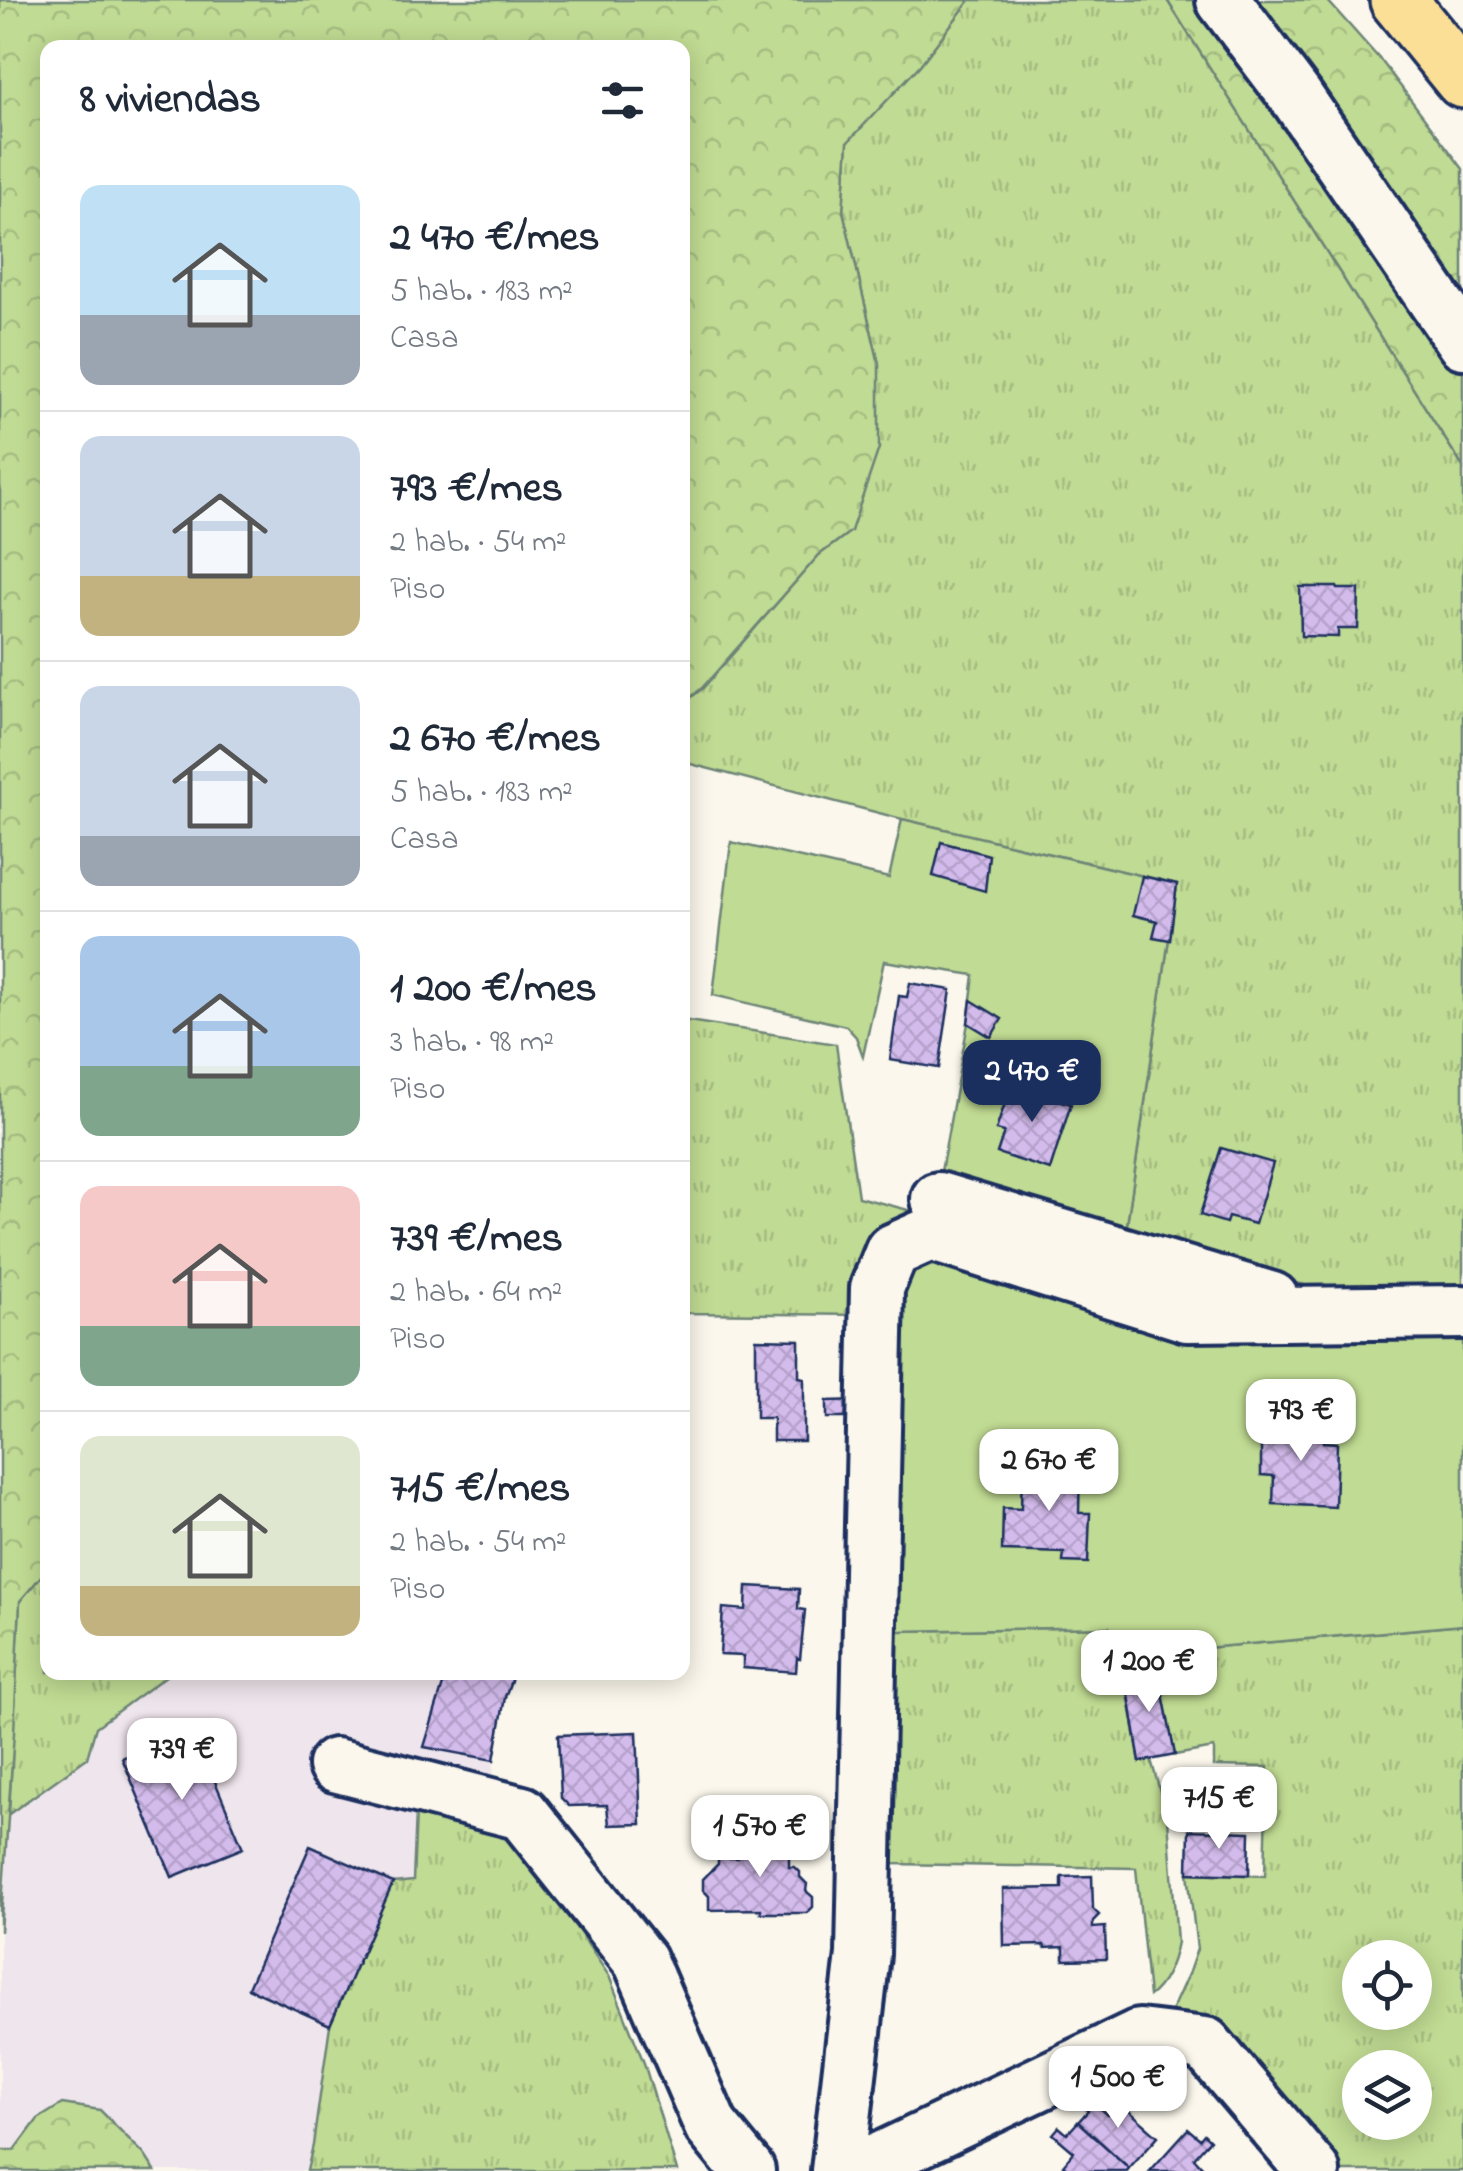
<!DOCTYPE html>
<html lang="es">
<head>
<meta charset="utf-8">
<style>
  body { margin:0; font-family:"Indie Flower",sans-serif; background:#f2f2f3; color:#1f2937; height:100vh; display:flex; flex-direction:column; font-size:38px; white-space:nowrap }
  * { box-sizing:border-box; margin:0 }
  p { font-size:32px; color:#747a83 }
  .icon { flex:none; width:55px; height:55px; fill:none; stroke:currentColor; stroke-width:2; stroke-linecap:round; stroke-linejoin:round }
  .map { position:relative; flex:1; overflow:hidden }
  .panel { position:absolute; left:40px; top:40px; width:650px; height:1640px; display:flex; flex-direction:column; background:#fff; border-radius:20px; box-shadow:0 5px 25px #0003 }
  .panel>* { flex:none }
  .buttons { position:absolute; left:1342px; top:1940px; display:grid; gap:20px }
  .buttons a { display:grid; place-items:center; width:90px; height:90px; border-radius:50%; background:#fff; box-shadow:0 5px 25px #0003; font-size:50px }
  .price { position:absolute; translate:-50% -85px; padding:0 22px; border-radius:20px; background:#fff; color:#222; font-size:32px; line-height:65px; filter:drop-shadow(0 2px 5px #0008) }
  .price::after { content:''; position:absolute; left:50%; top:60px; width:30px; height:22px; margin-left:-15px; background:inherit; clip-path:polygon(0 0,100% 0,50% 100%) }
  .price.selected { background:#1b2f5e; color:#fff }
  ul { padding:0; list-style:none }
  li { display:flex; align-items:center; gap:30px; height:250px; padding:0 40px }
  li+li { border-top:2px solid #e0e1e3 }
  li span { display:grid; place-items:center; flex:none; width:280px; height:200px; border-radius:20px; color:#555 }
  li>.icon { margin-inline-start:auto }
  span .icon { width:120px; height:120px; fill:#fffc; stroke-width:1 }
  li b { font-size:42px }
  h2 { display:flex; justify-content:space-between; align-items:center; height:120px; padding:0 40px; font-size:42px }
  .map>svg:first-child { display:block }
</style>
</head>
<body>
<div class="map">
<svg width="1463" height="2171" viewBox="0 0 1463 2171">
  <defs>
    <pattern id="grass-tufts" width="24" height="20" patternUnits="userSpaceOnUse" patternTransform="scale(2.5)"><rect width="24" height="20" fill="#c0db93"/><path d="M3 7l-1-3M5 7V3M7 7l1-3M15 17l-1-3M17 17v-4M19 17l1-3" fill="none" stroke="#a4bc81"/></pattern>
    <pattern id="forest-crowns" width="20" height="18" patternUnits="userSpaceOnUse" patternTransform="scale(2.5)"><rect width="20" height="18" fill="#c0db93"/><path d="M2 6a3 3 0 1 1 6 0M12 15a3 3 0 1 1 6 0" fill="none" stroke="#a4bc81"/></pattern>
    <pattern id="building-cross-hatch" width="8" height="8" patternUnits="userSpaceOnUse" patternTransform="scale(2.5)"><rect width="8" height="8" fill="#d3bbeb"/><path d="M0 0l8 8M0 8l8-8" fill="none" stroke="#b5a1cc"/></pattern>
  </defs>
  <rect width="100%" height="100%" fill="#fbf7ec"/>
  <filter id="ink" filterUnits="userSpaceOnUse"><feTurbulence type="fractalNoise" baseFrequency=".01" numOctaves="2"/><feDisplacementMap in="SourceGraphic" scale="20" xChannelSelector="R" yChannelSelector="G"/><feConvolveMatrix kernelMatrix="1 2 1 2 8 2 1 2 1" color-interpolation-filters="sRGB"/></filter>
  <g filter="url(#ink)">
    <path fill="#efe5ec" d="M170,1673H514L505,1697L494,1760L490,1824L416,1812L413,1881L313,2145L307,2171H155L144,2154L38,2119L15,2150H0V1932L9,1814L87,1759L96,1727Z"/>
    <g fill="url(#grass-tufts)" stroke="#6e8578" stroke-width="2.5" fill-rule="evenodd">
      <path d="M970,0H1167L1463,467V1291L1319,1289L1125,1238L1177,884L902,819L683,762L682,704L703,688L819,555L851,531L879,364L843,211L848,142L920,65Z"/>
      <path d="M682,1020L836,1044L858,1197L928,1215L863,1315L683,1313Z"/>
      <path d="M47,1568L48,1672L170,1673L96,1727L87,1758L9,1814L20,1601Z"/>
      <path d="M1463,1625V2171H1331L1169,2016L1189,1972L1197,1949L1188,1873L1265,1876L1268,1767L1214,1766V1748L1175,1755L1161,1685H1156L1150,1653ZM1360,1958H1415V2012H1360ZM1360,2068H1415V2122H1360Z"/>
      <path d="M1110,1627L1104,1666L1122,1659L1140,1762L1151,1760L1168,1819L1177,1942C1173,1963 1166,1983 1149,1996L1136,1868L892,1864L897,1631Z"/>
      <path d="M416,1811L491,1816L535,1866L609,1976L644,2063L677,2171H307L313,2145L330,2025L393,1883L413,1881Z"/>
    </g>
    <g fill="url(#forest-crowns)" stroke="#6e8578" stroke-width="2.5">
      <path d="M0,0H970L920,65L848,142L843,211L879,364V448L851,531L819,555L702,688L683,704L682,48H48V1568L20,1601L14,1733L0,1932Z"/>
      <path d="M1167,0H1327L1383,63L1463,169V467Z"/>
      <path d="M62,2104L100,2110L144,2154L155,2171H0V2150H15L38,2119Z"/>
    </g>
    <g fill="#c0db93" stroke="#6e8578" stroke-width="2.5">
      <path d="M902,819L1177,884L1125,1238L940,1177L968,1023L974,975L884,961L863,1056L856,1037L846,1026L713,995L731,842L889,878Z"/>
      <path d="M907,1257L1463,1325V1625L1150,1653L1122,1659L1103,1666L1109,1627L897,1631L898,1271Z"/>
    </g>
    <g fill="url(#building-cross-hatch)" stroke="#1b2f5e" stroke-width="2.5">
      <path d="M1300,587H1337L1338,589H1359L1358,629H1338V637L1301,636Z"/>
      <path d="M941,842L989,855L985,891L933,876Z"/>
      <path d="M1142,876L1177,884L1170,940L1153,937L1157,921L1133,915Z"/>
      <path d="M910,983L951,990L939,1068L890,1060L899,996L907,997Z"/>
      <path d="M971,1000L1002,1019L991,1037L968,1023Z"/>
      <path d="M1013,1079L1049,1090L1047,1097L1071,1104L1050,1170L997,1153L1004,1132L996,1130Z"/>
      <path d="M1221,1148L1273,1163L1255,1224L1228,1217L1226,1223L1200,1215Z"/>
      <path d="M756,1339L799,1340V1377L804,1378V1441H773V1418H756Z"/>
      <path d="M864,1400V1418H827V1401Z"/>
      <path d="M1275,1419L1323,1421V1442L1337,1443L1335,1507L1273,1504L1274,1476L1261,1475V1442H1274Z"/>
      <path d="M1022,1463L1080,1465L1079,1513H1090L1088,1563L1063,1562L1064,1553L1002,1551L1003,1508L1021,1509Z"/>
      <path d="M747,1586L799,1589L798,1609L805,1610L800,1659L797,1658L796,1672L743,1668V1656L720,1655L723,1608L746,1610Z"/>
      <path d="M1150,1653L1152,1667L1125,1671L1122,1659Z"/>
      <path d="M1152,1667L1156,1685L1161,1684L1175,1755L1140,1762L1125,1671Z"/>
      <path d="M447,1672H514L505,1697L494,1760L424,1747Z"/>
      <path d="M193,1729L243,1848L172,1877L122,1758Z"/>
      <path d="M637,1732L641,1824L609,1825L607,1805L569,1806L561,1798L558,1735Z"/>
      <path d="M1189,1830L1250,1832L1249,1875L1188,1873Z"/>
      <path d="M760,1837H792L799,1843V1852L789,1857V1867H795L800,1872V1877L807,1884L806,1891L813,1897V1907L807,1913H761V1909L709,1910V1896L703,1890V1879L718,1864V1858H738Z"/>
      <path d="M310,1846L393,1883L330,2025L248,1988Z"/>
      <path d="M1092,1876L1093,1909L1099,1915L1093,1921V1928L1105,1927L1106,1959L1064,1960V1947L1045,1948L1044,1945L1004,1946L1003,1889L1062,1888V1877Z"/>
      <path d="M1086,2096L1107,2115L1119,2102L1158,2136L1129,2168L1078,2122L1088,2111L1080,2103Z"/>
      <path d="M1078,2122L1129,2168L1127,2171H1070L1063,2165L1074,2152L1053,2134L1059,2127L1067,2134Z"/>
      <path d="M1188,2129L1200,2139L1204,2134L1210,2140L1194,2158L1206,2171H1150Z"/>
    </g>
    <g fill="none" stroke-linecap="round" stroke-linejoin="round">
      <defs>
        <g id="minor">
          <path d="M1223,0L1297,98L1463,342"/>
          <path d="M938,1199L1272,1299"/>
          <path d="M335,1765L522,1813L640,1961L711,2126L748,2171"/>
          <path d="M838,2171L863,1954L877,1288L892,1251L930,1234L1187,1315L1463,1312"/>
          <path d="M867,2171L877,2161L1139,2036L1205,2044L1313,2171"/>
        </g>
        <path id="highway" d="M1398,0L1463,80"/>
      </defs>
      <use href="#minor" stroke="#1b2f5e" stroke-width="60"/>
      <use href="#highway" stroke="#1b2f5e" stroke-width="62"/>
      <use href="#minor" stroke="#fbf7ec" stroke-width="52"/>
      <use href="#highway" stroke="#fbdf96" stroke-width="55"/>
    </g>
  </g>
</svg>
<div class="buttons">
<a><svg class="icon" aria-label="locate" viewBox="0 0 24 24"><circle cx="12" cy="12" r="6"/><path d="M12 2v4M12 18v4M2 12h4M18 12h4"/></svg></a>
<a><svg class="icon" aria-label="layers" viewBox="0 0 24 24"><path d="M12 4l9 5-9 5-9-5zM3 14l9 5 9-5"/></svg></a>
</div>
<b class="price selected" style="left:1032px;top:1125px">2 470 €</b>
<b class="price" style="left:1301px;top:1464px">793 €</b>
<b class="price" style="left:1049px;top:1514px">2 670 €</b>
<b class="price" style="left:1149px;top:1715px">1 200 €</b>
<b class="price" style="left:182px;top:1803px">739 €</b>
<b class="price" style="left:1219px;top:1852px">715 €</b>
<b class="price" style="left:760px;top:1880px">1 570 €</b>
<b class="price" style="left:1118px;top:2131px">1 500 €</b>
<section class="panel">
<h2>8 viviendas<svg class="icon" aria-label="filters" viewBox="0 0 24 24"><path d="M4 7h16M4 17h16"/><circle cx="9" cy="7" r="2"/><circle cx="15" cy="17" r="2"/></svg></h2>
<ul>
<li><span style="background:linear-gradient(#bfe0f5 65%,#9aa5b1 0)"><svg class="icon" aria-label="home" viewBox="0 0 24 24"><path d="M3 11l9-7 9 7M6 9v11h12V9"/></svg></span><div><b>2 470 €/mes</b><p>5 hab. · 183 m²</p><p>Casa</p></div></li>
<li><span style="background:linear-gradient(#c9d6e8 70%,#c2b280 0)"><svg class="icon" aria-label="home" viewBox="0 0 24 24"><path d="M3 11l9-7 9 7M6 9v11h12V9"/></svg></span><div><b>793 €/mes</b><p>2 hab. · 54 m²</p><p>Piso</p></div></li>
<li><span style="background:linear-gradient(#c9d6e8 75%,#9aa5b1 0)"><svg class="icon" aria-label="home" viewBox="0 0 24 24"><path d="M3 11l9-7 9 7M6 9v11h12V9"/></svg></span><div><b>2 670 €/mes</b><p>5 hab. · 183 m²</p><p>Casa</p></div></li>
<li><span style="background:linear-gradient(#a9c7e8 65%,#7fa58c 0)"><svg class="icon" aria-label="home" viewBox="0 0 24 24"><path d="M3 11l9-7 9 7M6 9v11h12V9"/></svg></span><div><b>1 200 €/mes</b><p>3 hab. · 98 m²</p><p>Piso</p></div></li>
<li><span style="background:linear-gradient(#f6c9c9 70%,#7fa58c 0)"><svg class="icon" aria-label="home" viewBox="0 0 24 24"><path d="M3 11l9-7 9 7M6 9v11h12V9"/></svg></span><div><b>739 €/mes</b><p>2 hab. · 64 m²</p><p>Piso</p></div></li>
<li><span style="background:linear-gradient(#dfe7d0 75%,#c2b280 0)"><svg class="icon" aria-label="home" viewBox="0 0 24 24"><path d="M3 11l9-7 9 7M6 9v11h12V9"/></svg></span><div><b>715 €/mes</b><p>2 hab. · 54 m²</p><p>Piso</p></div></li>
</ul>
</section>
</div>
</body>
</html>
